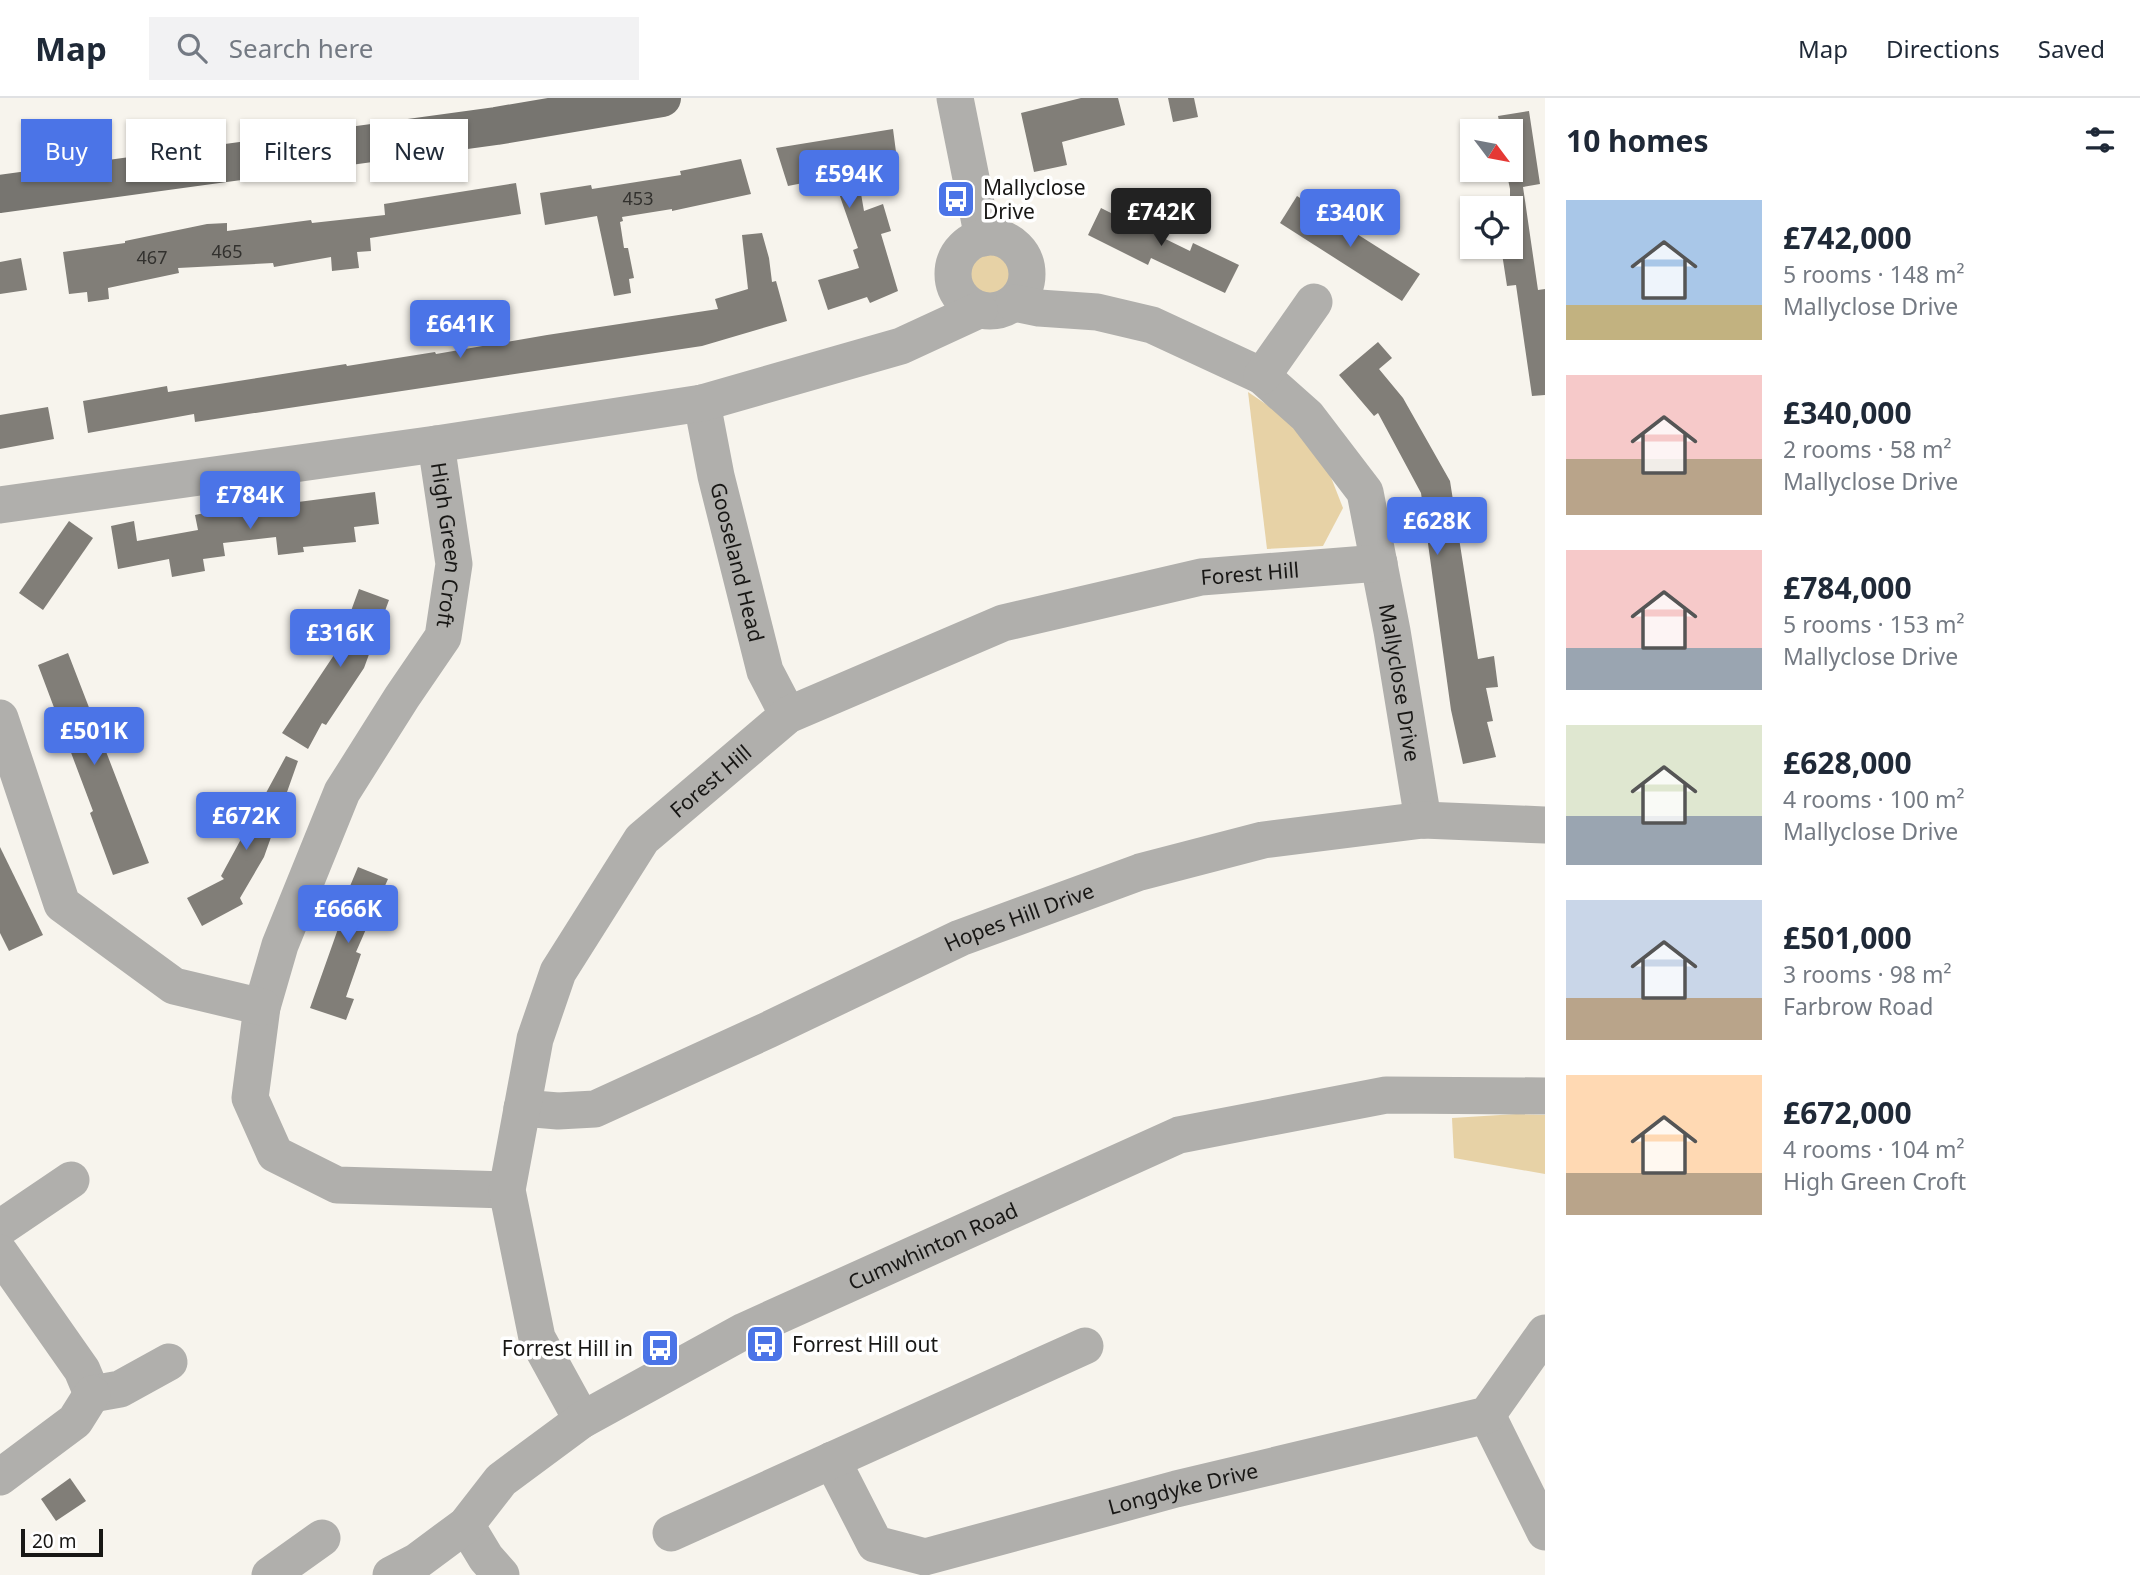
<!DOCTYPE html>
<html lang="en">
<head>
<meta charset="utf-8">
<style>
  body { margin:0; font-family:"Noto Sans",sans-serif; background:#f2f2f3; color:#1f2937; height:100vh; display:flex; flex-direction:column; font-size:26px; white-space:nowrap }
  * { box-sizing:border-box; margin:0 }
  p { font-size:23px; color:#747a83 }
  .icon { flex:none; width:38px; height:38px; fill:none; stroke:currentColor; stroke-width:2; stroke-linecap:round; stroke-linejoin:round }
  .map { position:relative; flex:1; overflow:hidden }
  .sheet { display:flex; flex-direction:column; background:#fff; width:595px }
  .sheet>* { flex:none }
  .hud { position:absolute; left:21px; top:21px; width:665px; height:63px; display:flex; gap:14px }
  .needle { width:46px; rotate:122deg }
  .tools { position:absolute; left:1460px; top:21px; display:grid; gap:14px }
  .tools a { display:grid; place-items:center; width:63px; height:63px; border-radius:0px; background:#fff; box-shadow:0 2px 5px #0004; font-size:35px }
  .scale { position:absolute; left:21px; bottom:18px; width:82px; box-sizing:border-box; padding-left:7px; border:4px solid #181715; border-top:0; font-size:19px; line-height:24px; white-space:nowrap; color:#181715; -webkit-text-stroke:5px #fff; paint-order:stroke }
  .price { position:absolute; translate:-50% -60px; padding:0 16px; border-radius:7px; background:#4b74e7; color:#fff; font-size:23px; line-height:46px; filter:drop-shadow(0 2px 4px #0008) }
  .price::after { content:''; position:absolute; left:50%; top:42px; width:21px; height:16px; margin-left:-10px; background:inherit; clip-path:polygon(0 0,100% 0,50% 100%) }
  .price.active { background:#222; color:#fff }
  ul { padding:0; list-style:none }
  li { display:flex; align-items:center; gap:21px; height:175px; padding:0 21px }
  li span { display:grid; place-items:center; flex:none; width:196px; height:140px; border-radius:0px; color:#555 }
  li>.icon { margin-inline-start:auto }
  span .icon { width:84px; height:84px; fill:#fffc; stroke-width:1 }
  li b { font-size:30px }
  h2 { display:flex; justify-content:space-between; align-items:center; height:84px; padding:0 21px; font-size:30px }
  .pill { padding:0 24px; border-radius:0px; background:#fff; box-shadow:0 2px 5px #0004; font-size:24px; line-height:63px }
  .pill.active { background:#4b74e7; color:#fff }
  header { display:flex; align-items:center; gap:42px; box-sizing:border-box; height:98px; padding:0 35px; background:#fff; border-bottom:2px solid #e0e1e3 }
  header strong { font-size:33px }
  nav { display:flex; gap:38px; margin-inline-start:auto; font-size:24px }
  .search { width:490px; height:63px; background:#f2f2f3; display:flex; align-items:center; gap:18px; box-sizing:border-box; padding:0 24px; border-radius:0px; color:#747a83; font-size:26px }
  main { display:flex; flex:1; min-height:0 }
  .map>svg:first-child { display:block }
</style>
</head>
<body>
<header>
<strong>Map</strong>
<div class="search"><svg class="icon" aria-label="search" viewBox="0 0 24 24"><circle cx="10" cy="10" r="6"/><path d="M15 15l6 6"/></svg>Search here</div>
<nav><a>Map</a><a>Directions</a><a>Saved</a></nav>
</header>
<main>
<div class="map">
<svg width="1545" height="1477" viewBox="0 0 1545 1477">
  <rect width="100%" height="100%" fill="#f7f4ed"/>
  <g fill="#e7d2a6">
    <circle cx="989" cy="174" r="24"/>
    <path d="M1248,294L1285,319L1325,364L1343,410L1323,448L1267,451Z"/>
    <path d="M1516,1016L1545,1017V1076L1454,1060L1452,1020Z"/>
  </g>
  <g fill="#817e78">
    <path d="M1081,0H1118L1125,27L1062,44L1067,67L1034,74L1021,15Z"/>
    <path d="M1168,0H1194L1198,19L1173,24Z"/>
    <path d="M1529,13L1540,86L1523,89L1538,192L1545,191V297L1532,298L1516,187L1507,188L1501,149H1510V91L1506,72H1510V33H1501L1498,18Z"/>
    <path d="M893,31L896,54L855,61L864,113L883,106L891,133L881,136L898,193L870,205L867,199L828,212L818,182L859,170L853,152L858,150L836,87L824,89L823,81L788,88L776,50Z"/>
    <path d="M741,61L751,96L672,113V111L622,119L623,123L620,124L624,150H628L634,180L629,181L631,195L614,198L597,118L545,127L540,95L591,87L592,91L681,77L680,73Z"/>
    <path d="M516,85L521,116L370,140L371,153L357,154L359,170L332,173L331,159L274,169L273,165L178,170L179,175L108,190L109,201L88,204L87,194L69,196L63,154L125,145V143L207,126L227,125V133L311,122L312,125L385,117L384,106Z"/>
    <path d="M1297,98L1420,176L1402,203L1280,125Z"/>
    <path d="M1120,106L1152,122L1147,132L1190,153L1193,145L1239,167L1225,195L1151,160L1148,167L1088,137L1101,110L1115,117Z"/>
    <path d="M762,135L769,160L772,184L776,183L787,223L702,248L195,324L194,316L88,335L83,303L167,288L168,294L346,266L347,268L435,254L436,256L547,237L718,211L715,201L748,191L742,137Z"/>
    <path d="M21,160L27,192L0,196V164Z"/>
    <path d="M1378,244L1392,260L1379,271L1403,300L1450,383L1478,561L1494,558L1498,589L1486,590L1493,623L1487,624L1496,659L1463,666L1451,612L1421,395L1378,315L1374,318L1339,277Z"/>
    <path d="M48,309L54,341L0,351V317Z"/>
    <path d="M375,394L379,426L354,429L356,444L303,449L304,454L278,457L276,439L223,445L225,458L203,461L205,473L172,479L169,461L118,471L111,428L134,423L137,443L198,432L195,417L232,409L298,401V404Z"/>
    <path d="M69,423L93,440L43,512L19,495Z"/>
    <path d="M359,491L389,502L364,570L326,627L322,625L308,651L282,635L336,554Z"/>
    <path d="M68,555L149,765L113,777L90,715L93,713L38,567Z"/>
    <path d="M286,658L298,663L264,759L240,800L243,806L202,828L187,800L224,781L221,778Z"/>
    <path d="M0,749L43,837L9,853L0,835Z"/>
    <path d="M358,769L388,781L356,854L361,856L346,899L354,901L346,922L310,910L344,814L340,812Z"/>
    <path d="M70,1380L86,1403L56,1423L41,1401Z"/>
  </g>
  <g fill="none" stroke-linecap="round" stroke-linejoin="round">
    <g stroke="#b0afac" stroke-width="37">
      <path d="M955,0L983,140"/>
      <circle cx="990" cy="176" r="37"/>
      <path id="s1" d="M1014,205L1039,210L1097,214L1152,227L1262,278L1307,318L1365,394L1392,533L1423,722"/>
      <path d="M1262,278L1314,204"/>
      <path id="s2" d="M702,305L716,378L765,573L788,617"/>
      <path id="s3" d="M436,346L454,466L443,539L402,599L342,694L280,847L262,909L250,1000L275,1056L337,1087L507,1092"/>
      <path d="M0,407L436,346L702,305L901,248L979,212"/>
      <path d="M0,620L62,806L174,888L262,909"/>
      <path id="s4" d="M522,1010L558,1013L595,1011L768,932L960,840L1140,774L1263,742L1423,722L1545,727"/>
      <path d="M0,1130L71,1082"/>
      <path d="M0,1155L82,1272L92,1296"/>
      <path d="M92,1296L120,1291L169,1264"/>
      <path d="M1487,1317L1545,1434"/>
      <path id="s5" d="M582,1322L537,1240L507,1092L535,941L558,874L642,741L788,617L1003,525L1201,479L1379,465"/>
      <path id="s6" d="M832,1362L875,1446L925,1459L1176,1391L1487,1317L1545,1235"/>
      <path d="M0,1379L75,1323L92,1296"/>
      <path d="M466,1427L486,1460L501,1477"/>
      <path d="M671,1435L1085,1248"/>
      <path d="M270,1477L322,1440"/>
      <path id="s7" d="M391,1477L416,1464L466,1427L501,1382L582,1322L744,1233L1179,1037L1386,997L1545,998"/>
    </g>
    <path stroke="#777570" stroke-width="38" d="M0,96L496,28L662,0"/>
  </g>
  <defs>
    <symbol id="bus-square" viewBox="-11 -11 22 22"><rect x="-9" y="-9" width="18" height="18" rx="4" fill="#4b74e7" stroke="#fff"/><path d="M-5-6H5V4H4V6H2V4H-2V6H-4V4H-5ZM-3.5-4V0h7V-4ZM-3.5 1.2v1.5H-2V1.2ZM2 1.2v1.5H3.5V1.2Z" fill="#fff"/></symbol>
  </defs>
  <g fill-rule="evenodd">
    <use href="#bus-square" x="934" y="79" width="44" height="44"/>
    <use href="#bus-square" x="743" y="1224" width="44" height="44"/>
    <use href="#bus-square" x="638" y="1228" width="44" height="44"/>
  </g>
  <g text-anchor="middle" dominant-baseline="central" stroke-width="7" stroke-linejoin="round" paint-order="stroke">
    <g font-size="18" fill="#32312e">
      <text x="638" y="100">453</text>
      <text x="227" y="153">465</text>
      <text x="152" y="159">467</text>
    </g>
    <g font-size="21" fill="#181715" stroke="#fff" text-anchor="start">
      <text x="983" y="89">Mallyclose<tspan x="983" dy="24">Drive</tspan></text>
      <text x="792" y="1246">Forrest Hill out</text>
      <text x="633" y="1250" text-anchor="end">Forrest Hill in</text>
    </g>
    <g font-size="21" fill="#181715" stroke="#fff">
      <text stroke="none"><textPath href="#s3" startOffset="102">High Green Croft</textPath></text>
      <text stroke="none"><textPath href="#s2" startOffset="163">Gooseland Head</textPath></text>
      <text stroke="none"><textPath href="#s5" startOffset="1304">Forest Hill</textPath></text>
      <text stroke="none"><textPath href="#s1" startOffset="611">Mallyclose Drive</textPath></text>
      <text stroke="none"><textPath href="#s5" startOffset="716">Forest Hill</textPath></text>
      <text stroke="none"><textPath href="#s4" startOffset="539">Hopes Hill Drive</textPath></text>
      <text stroke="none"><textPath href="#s7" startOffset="640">Cumwhinton Road</textPath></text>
      <text stroke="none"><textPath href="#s6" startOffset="413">Longdyke Drive</textPath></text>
    </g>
  </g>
</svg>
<div class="tools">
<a><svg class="needle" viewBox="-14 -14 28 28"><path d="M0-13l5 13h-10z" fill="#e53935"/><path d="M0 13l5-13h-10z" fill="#747a83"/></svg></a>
<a><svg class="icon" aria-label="locate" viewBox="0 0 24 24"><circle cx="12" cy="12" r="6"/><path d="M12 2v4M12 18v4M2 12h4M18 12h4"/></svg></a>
</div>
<div class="scale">20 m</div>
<b class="price" style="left:849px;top:112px">£594K</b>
<b class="price active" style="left:1161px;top:150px">£742K</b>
<b class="price" style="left:1350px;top:151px">£340K</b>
<b class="price" style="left:460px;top:262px">£641K</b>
<b class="price" style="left:250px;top:433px">£784K</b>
<b class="price" style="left:1437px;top:459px">£628K</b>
<b class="price" style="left:340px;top:571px">£316K</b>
<b class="price" style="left:94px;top:669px">£501K</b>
<b class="price" style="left:246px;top:754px">£672K</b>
<b class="price" style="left:348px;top:847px">£666K</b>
<div class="hud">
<a class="pill active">Buy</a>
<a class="pill">Rent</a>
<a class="pill">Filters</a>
<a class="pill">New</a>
</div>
</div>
<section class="sheet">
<h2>10 homes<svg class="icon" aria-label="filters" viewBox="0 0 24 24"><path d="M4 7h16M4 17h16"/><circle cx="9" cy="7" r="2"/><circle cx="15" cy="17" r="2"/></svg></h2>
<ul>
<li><span style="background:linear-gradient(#a9c7e8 75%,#c2b280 0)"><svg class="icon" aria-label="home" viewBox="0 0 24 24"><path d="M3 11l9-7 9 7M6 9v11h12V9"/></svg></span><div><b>£742,000</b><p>5 rooms · 148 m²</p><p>Mallyclose Drive</p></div></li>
<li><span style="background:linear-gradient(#f6c9c9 60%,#b9a48a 0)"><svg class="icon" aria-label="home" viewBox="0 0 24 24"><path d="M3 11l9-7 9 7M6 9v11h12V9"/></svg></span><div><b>£340,000</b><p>2 rooms · 58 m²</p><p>Mallyclose Drive</p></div></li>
<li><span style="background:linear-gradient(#f6c9c9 70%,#9aa5b1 0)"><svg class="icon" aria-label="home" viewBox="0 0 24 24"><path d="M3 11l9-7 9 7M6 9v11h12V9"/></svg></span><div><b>£784,000</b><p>5 rooms · 153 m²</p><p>Mallyclose Drive</p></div></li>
<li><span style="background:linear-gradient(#dfe7d0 65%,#9aa5b1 0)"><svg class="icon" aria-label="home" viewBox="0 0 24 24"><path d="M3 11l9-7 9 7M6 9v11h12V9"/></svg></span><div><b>£628,000</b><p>4 rooms · 100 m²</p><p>Mallyclose Drive</p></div></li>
<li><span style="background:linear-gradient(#c9d6e8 70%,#b9a48a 0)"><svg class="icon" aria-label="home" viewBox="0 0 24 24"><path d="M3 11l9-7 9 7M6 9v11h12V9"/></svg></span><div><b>£501,000</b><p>3 rooms · 98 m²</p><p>Farbrow Road</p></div></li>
<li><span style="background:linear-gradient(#ffd9b3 70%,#b9a48a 0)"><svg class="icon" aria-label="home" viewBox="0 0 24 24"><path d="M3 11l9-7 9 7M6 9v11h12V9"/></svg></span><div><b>£672,000</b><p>4 rooms · 104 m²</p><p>High Green Croft</p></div></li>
</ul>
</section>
</main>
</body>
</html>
